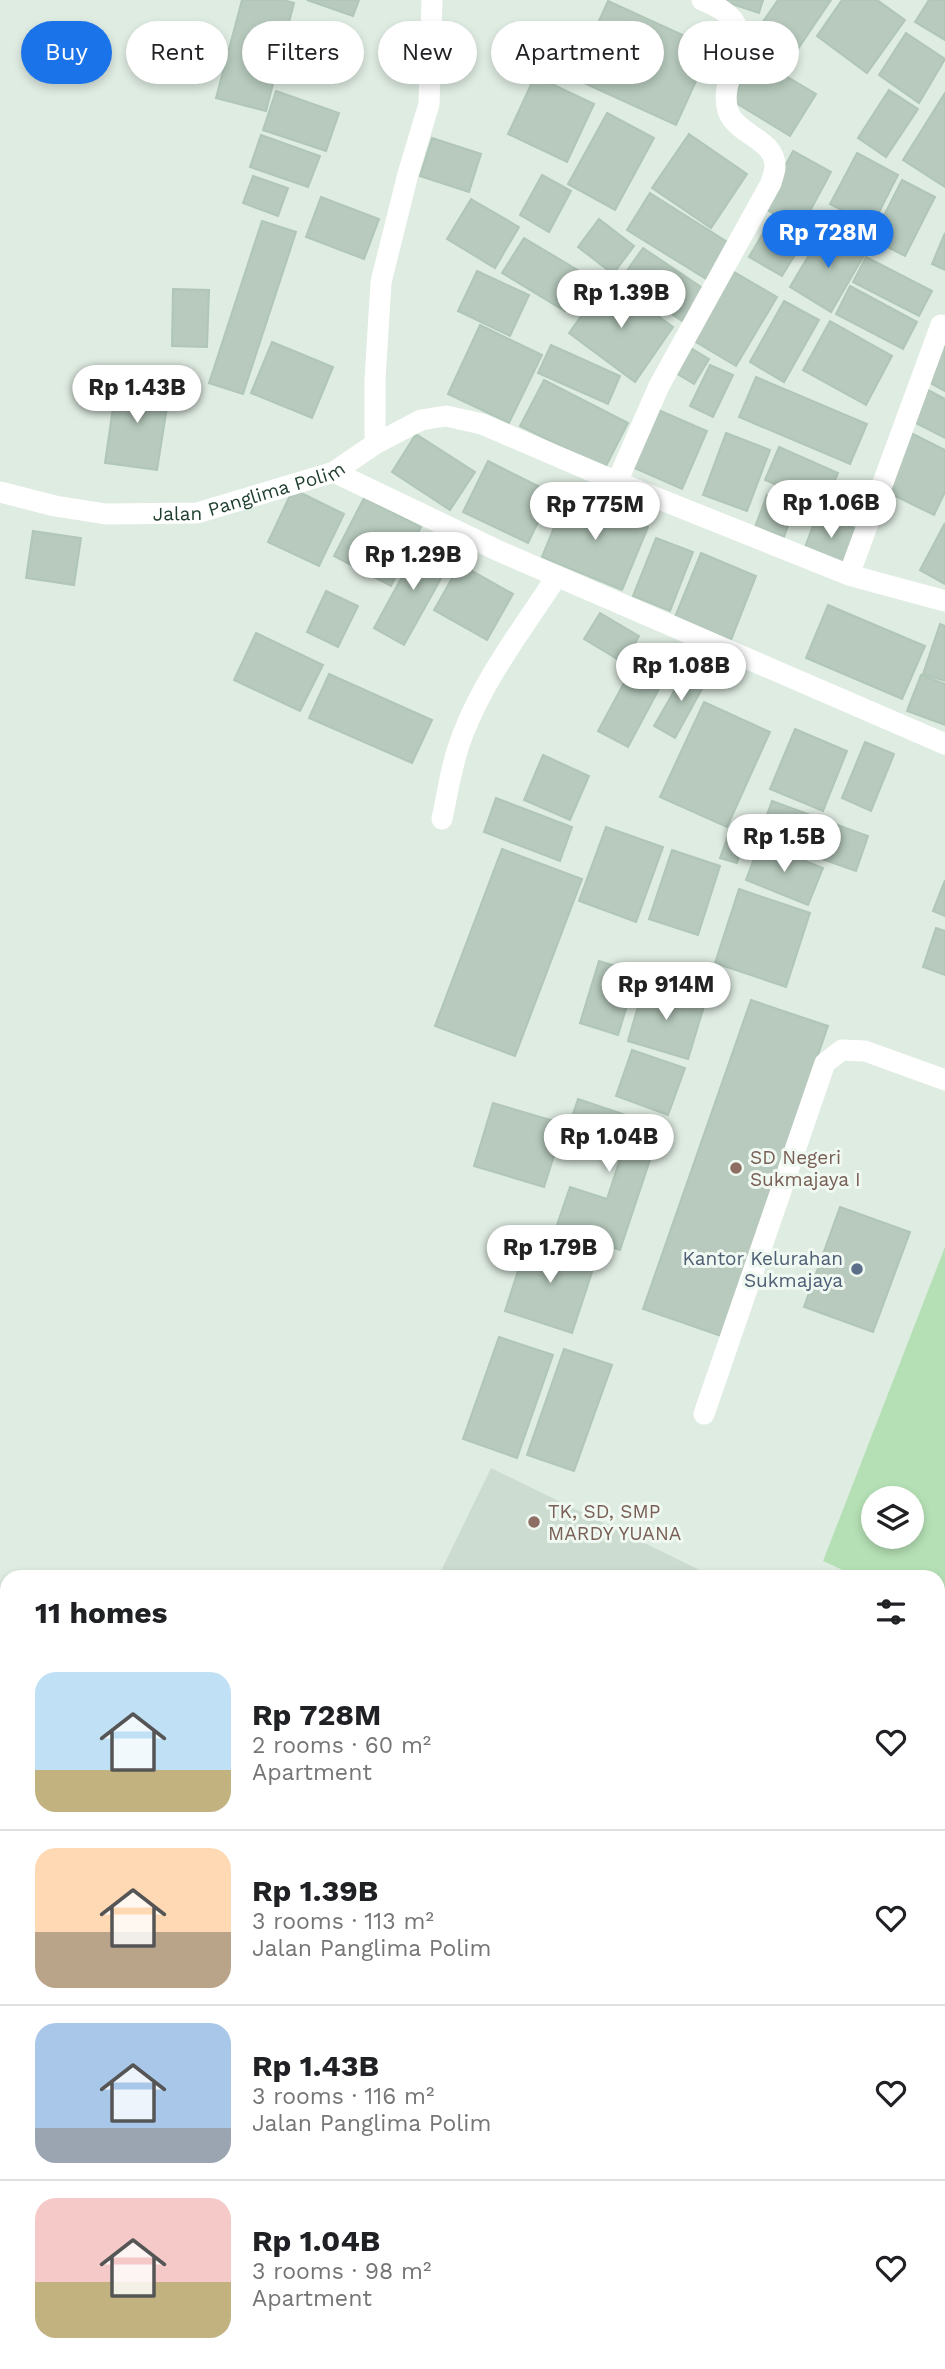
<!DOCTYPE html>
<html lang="en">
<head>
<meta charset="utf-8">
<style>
  body { margin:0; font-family:"Work Sans",sans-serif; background:#f2f2f2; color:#202124; height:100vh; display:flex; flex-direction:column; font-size:26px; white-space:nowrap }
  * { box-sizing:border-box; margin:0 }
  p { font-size:23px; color:#757577 }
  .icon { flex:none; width:38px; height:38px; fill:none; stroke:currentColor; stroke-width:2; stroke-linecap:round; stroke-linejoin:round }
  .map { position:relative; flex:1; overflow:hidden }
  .drawer { position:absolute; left:0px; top:1570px; width:945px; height:800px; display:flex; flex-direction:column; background:#fff; border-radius:21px 21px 0 0; box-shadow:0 4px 10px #0003 }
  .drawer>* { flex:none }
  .hud { position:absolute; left:21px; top:21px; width:903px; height:63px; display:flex; gap:14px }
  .fabs { position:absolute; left:861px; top:1486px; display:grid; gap:14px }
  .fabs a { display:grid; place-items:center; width:63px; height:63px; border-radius:50%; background:#fff; box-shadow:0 4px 10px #0003; font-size:35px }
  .price { position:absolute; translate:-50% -60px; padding:0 16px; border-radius:24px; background:#fff; color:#222; font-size:23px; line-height:46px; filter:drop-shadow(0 2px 4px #0008) }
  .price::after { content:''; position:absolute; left:50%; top:42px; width:21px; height:16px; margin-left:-10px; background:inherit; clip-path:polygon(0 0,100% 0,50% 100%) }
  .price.selected { background:#1a73e8; color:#fff }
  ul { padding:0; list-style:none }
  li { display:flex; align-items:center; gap:21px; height:175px; padding:0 35px }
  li+li { border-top:2px solid #e0e0e0 }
  li span { display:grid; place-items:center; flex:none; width:196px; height:140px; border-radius:21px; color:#555 }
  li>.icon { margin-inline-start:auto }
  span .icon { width:84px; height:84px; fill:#fffc; stroke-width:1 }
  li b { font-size:30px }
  h2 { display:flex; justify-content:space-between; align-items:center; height:84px; padding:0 35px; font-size:30px }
  .chip { padding:0 24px; border-radius:32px; background:#fff; box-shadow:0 4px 10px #0003; font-size:24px; line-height:63px }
  .chip.selected { background:#1a73e8; color:#fff }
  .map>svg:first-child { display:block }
</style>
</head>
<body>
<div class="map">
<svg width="945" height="2369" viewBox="0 0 945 2369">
  <rect width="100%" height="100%" fill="#dfece2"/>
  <g fill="#cddcd1">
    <path d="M491,1468L714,1577H438Z"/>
    <path d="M938,1687L945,1690V2079L938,2093Z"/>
  </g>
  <path fill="#b5e0b5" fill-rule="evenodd" d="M945,1247V1615L938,1612V1577H858L823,1561ZM873,1498H912V1536H873Z"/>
  <g fill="#b7cabd" stroke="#b0c6b7" stroke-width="2">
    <path d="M242,0H283L294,3L266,111L216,98Z"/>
    <path d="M307,0H359L353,16Z"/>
    <path d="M720,0H763L759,13Z"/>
    <path d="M778,0H831L785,68L748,43Z"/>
    <path d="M842,0H877L905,20L867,73L817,36Z"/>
    <path d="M929,0H945V40L915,22Z"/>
    <path d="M608,1L711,48L676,125L573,78Z"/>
    <path d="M906,33L945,59L919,103L879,75Z"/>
    <path d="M756,58L816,94L790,136L731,100Z"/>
    <path d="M535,76L594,104L567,162L508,134Z"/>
    <path d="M889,90L918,109L886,157L858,138Z"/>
    <path d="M276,91L339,113L326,151L263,130Z"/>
    <path d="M945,93V187L903,160Z"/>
    <path d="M607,113L654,138L615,210L568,184Z"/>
    <path d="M689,134L747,174L711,228L652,188Z"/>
    <path d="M261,135L320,156L308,187L250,167Z"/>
    <path d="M432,138L481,154L469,192L420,176Z"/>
    <path d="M793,151L831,172L801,228L763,208Z"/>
    <path d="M857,153L898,175L872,226L830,204Z"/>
    <path d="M542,175L571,191L549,232L520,215Z"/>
    <path d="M253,176L288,188L278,216L243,203Z"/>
    <path d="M902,180L935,197L905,256L872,239Z"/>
    <path d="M650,193L729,243L706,279L627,230Z"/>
    <path d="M321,197L379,219L364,259L306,237Z"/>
    <path d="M471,199L519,227L495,268L447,239Z"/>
    <path d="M599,219L634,246L613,274L578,247Z"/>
    <path d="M262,221L296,232L243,394L209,383Z"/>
    <path d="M768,225L801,245L782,276L749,257Z"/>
    <path d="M825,228L866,252L831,312L790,287Z"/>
    <path d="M945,233V270L932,264Z"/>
    <path d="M524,238L586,275L565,311L502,273Z"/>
    <path d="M643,248L704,289L682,321L621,279Z"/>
    <path d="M866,257L932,291L919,316L853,282Z"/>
    <path d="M729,269L777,297L736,366L689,338Z"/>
    <path d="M477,271L529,295L510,336L458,311Z"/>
    <path d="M608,279L673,327L635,382L569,333Z"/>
    <path d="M850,286L917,322L903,349L836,314Z"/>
    <path d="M173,289L209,290L207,347L172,346Z"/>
    <path d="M784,301L819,320L784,382L750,362Z"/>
    <path d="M830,321L892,356L866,405L803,370Z"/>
    <path d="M480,325L542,355L509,423L448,394Z"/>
    <path d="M272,342L333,367L312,418L251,393Z"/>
    <path d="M945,343V391L925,380Z"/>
    <path d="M551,345L620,376L608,404L538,373Z"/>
    <path d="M689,347L709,359L694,384L674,372Z"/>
    <path d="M710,365L733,375L713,417L690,406Z"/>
    <path d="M756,377L867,424L850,464L739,417Z"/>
    <path d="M117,380L170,388L157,470L105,463Z"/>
    <path d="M544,380L628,423L605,468L520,426Z"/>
    <path d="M924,388L945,399V438L908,419Z"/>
    <path d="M656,409L707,431L682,489L630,466Z"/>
    <path d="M909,432L945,450V492L934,515L881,489Z"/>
    <path d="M726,433L770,450L747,511L703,495Z"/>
    <path d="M416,434L475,472L450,510L392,472Z"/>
    <path d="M779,447L838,473L824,505L765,480Z"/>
    <path d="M488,461L552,493L528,543L463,512Z"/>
    <path d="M293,489L344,514L319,566L268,542Z"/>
    <path d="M568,493L648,527L622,590L542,557Z"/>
    <path d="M767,495L795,506L784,537L755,527Z"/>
    <path d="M364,498L421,527L391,586L334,556Z"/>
    <path d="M817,515L857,529L845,564L804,550Z"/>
    <path d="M945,523V584L920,570Z"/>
    <path d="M33,531L81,538L74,585L26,578Z"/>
    <path d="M656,538L693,552L670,611L633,596Z"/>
    <path d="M422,540L453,557L404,645L374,628Z"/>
    <path d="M701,553L756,576L731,640L675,617Z"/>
    <path d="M460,564L513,594L487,640L434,610Z"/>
    <path d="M326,591L358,606L338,647L307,632Z"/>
    <path d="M828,605L925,646L902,699L806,658Z"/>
    <path d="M600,613L639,636L624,663L584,639Z"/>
    <path d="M940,624L945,626V681L923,674Z"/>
    <path d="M256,633L323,665L300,711L234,680Z"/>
    <path d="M645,644L675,659L628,747L598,731Z"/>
    <path d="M688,667L708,678L675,738L654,726Z"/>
    <path d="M329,674L432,720L412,763L309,718Z"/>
    <path d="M921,675L945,684V725L907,711Z"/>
    <path d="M704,702L770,732L727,827L660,797Z"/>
    <path d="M795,729L847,751L823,811L770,789Z"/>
    <path d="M865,742L894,754L871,811L842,798Z"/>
    <path d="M543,755L589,776L570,820L524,800Z"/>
    <path d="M496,798L572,827L560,861L484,832Z"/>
    <path d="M772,801L868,836L856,871L759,837Z"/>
    <path d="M606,827L663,847L636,922L579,901Z"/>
    <path d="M728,836L744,841L737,863L720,858Z"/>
    <path d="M760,843L823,868L808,905L746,880Z"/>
    <path d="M502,849L582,879L515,1056L435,1026Z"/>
    <path d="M672,850L720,866L698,935L649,919Z"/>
    <path d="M945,880V916L933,911Z"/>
    <path d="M739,889L810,913L786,987L715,963Z"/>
    <path d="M936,928L945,931V975L923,967Z"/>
    <path d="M599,961L637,973L618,1035L580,1023Z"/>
    <path d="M644,985L705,1003L688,1059L628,1041Z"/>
    <path d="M751,1000L828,1026L721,1336L643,1309Z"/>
    <path d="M632,1050L685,1068L668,1115L616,1096Z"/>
    <path d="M578,1099L661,1127L620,1250L556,1228L570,1187L607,1199L622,1153L566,1135Z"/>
    <path d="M493,1103L564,1124L544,1187L474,1166Z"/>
    <path d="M840,1207L910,1232L873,1332L804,1307Z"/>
    <path d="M529,1237L596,1260L572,1333L505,1311Z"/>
    <path d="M499,1337L553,1355L517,1458L463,1439Z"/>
    <path d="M564,1349L612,1365L574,1471L527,1455Z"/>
  </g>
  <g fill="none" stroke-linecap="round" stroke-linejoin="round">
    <path stroke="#fff" stroke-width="21" d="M704,1414L825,1063L842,1050L865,1051L945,1080"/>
    <g stroke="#fff" stroke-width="21">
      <path d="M375,444V380L381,282L408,174L429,104L432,0"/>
      <path d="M334,472L501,552L945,744"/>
      <path d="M617,482L659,386L771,183C772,178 775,172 775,167C776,139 736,135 728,111C715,70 776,29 702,0"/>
      <path id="s1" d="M0,492L55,506L106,514L197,513L334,472L375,444L421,420L446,416L482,424L617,482L849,575L945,601"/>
      <path d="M849,575L941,325"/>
      <path d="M442,819C448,791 452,761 463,734C485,677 524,627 557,576"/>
      <path d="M0,2035L7,2027"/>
    </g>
  </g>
  <g fill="#8d6e63" stroke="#eff8f1" stroke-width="2.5">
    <circle cx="736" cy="1168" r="7"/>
    <circle cx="534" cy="1522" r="7"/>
  </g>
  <circle fill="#5c6f8a" stroke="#eff8f1" stroke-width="2.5" cx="857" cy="1269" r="7"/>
  <g text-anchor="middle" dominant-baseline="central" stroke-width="6" stroke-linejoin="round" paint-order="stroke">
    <g font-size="19" fill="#1e3e2d" stroke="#eff8f1">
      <text stroke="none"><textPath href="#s1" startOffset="254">Jalan Panglima Polim</textPath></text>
    </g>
    <g font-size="19" fill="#785e54" stroke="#eff8f1" text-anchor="start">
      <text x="750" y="1157">SD Negeri<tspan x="750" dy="22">Sukmajaya I</tspan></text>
      <text x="548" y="1511">TK, SD, SMP<tspan x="548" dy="22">MARDY YUANA</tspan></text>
    </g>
    <g font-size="19" fill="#4e5e75" stroke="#eff8f1" text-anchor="end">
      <text x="843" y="1258">Kantor Kelurahan<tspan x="843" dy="22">Sukmajaya</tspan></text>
    </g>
  </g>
</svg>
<div class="fabs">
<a><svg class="icon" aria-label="layers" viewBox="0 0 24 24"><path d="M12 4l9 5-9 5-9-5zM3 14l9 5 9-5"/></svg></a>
</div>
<b class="price selected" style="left:828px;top:270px">Rp 728M</b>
<b class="price" style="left:621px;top:330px">Rp 1.39B</b>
<b class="price" style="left:137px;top:425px">Rp 1.43B</b>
<b class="price" style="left:831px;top:540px">Rp 1.06B</b>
<b class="price" style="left:595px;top:542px">Rp 775M</b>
<b class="price" style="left:413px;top:592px">Rp 1.29B</b>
<b class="price" style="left:681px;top:703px">Rp 1.08B</b>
<b class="price" style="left:784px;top:874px">Rp 1.5B</b>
<b class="price" style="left:666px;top:1022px">Rp 914M</b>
<b class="price" style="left:609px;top:1174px">Rp 1.04B</b>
<b class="price" style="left:550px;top:1285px">Rp 1.79B</b>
<div class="hud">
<a class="chip selected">Buy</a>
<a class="chip">Rent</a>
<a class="chip">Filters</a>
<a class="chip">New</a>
<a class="chip">Apartment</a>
<a class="chip">House</a>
</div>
<section class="drawer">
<h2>11 homes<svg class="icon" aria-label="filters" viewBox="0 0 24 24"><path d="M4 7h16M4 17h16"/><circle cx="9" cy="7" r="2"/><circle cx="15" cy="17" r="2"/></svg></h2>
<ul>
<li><span style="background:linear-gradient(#bfe0f5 70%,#c2b280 0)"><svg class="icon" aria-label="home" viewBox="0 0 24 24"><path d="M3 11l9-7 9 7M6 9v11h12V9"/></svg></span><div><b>Rp 728M</b><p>2 rooms · 60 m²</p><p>Apartment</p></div><svg class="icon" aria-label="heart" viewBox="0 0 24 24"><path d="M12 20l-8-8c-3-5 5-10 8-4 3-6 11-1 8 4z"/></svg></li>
<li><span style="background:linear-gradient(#ffd9b3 60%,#b9a48a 0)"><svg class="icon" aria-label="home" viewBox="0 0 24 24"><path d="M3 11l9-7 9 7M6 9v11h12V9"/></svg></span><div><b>Rp 1.39B</b><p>3 rooms · 113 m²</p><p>Jalan Panglima Polim</p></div><svg class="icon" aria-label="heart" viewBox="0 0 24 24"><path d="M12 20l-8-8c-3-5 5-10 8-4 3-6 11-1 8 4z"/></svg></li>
<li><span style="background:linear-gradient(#a9c7e8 75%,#9aa5b1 0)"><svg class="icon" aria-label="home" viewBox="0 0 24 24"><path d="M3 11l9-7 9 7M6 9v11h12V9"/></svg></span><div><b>Rp 1.43B</b><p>3 rooms · 116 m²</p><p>Jalan Panglima Polim</p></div><svg class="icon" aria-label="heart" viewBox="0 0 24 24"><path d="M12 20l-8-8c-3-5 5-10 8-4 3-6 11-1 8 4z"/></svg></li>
<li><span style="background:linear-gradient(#f6c9c9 60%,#c2b280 0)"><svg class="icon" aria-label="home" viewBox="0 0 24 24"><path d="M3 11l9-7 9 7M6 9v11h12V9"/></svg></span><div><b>Rp 1.04B</b><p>3 rooms · 98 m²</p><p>Apartment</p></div><svg class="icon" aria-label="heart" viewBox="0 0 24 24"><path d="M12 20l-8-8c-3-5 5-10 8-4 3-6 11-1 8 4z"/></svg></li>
</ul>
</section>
</div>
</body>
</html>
